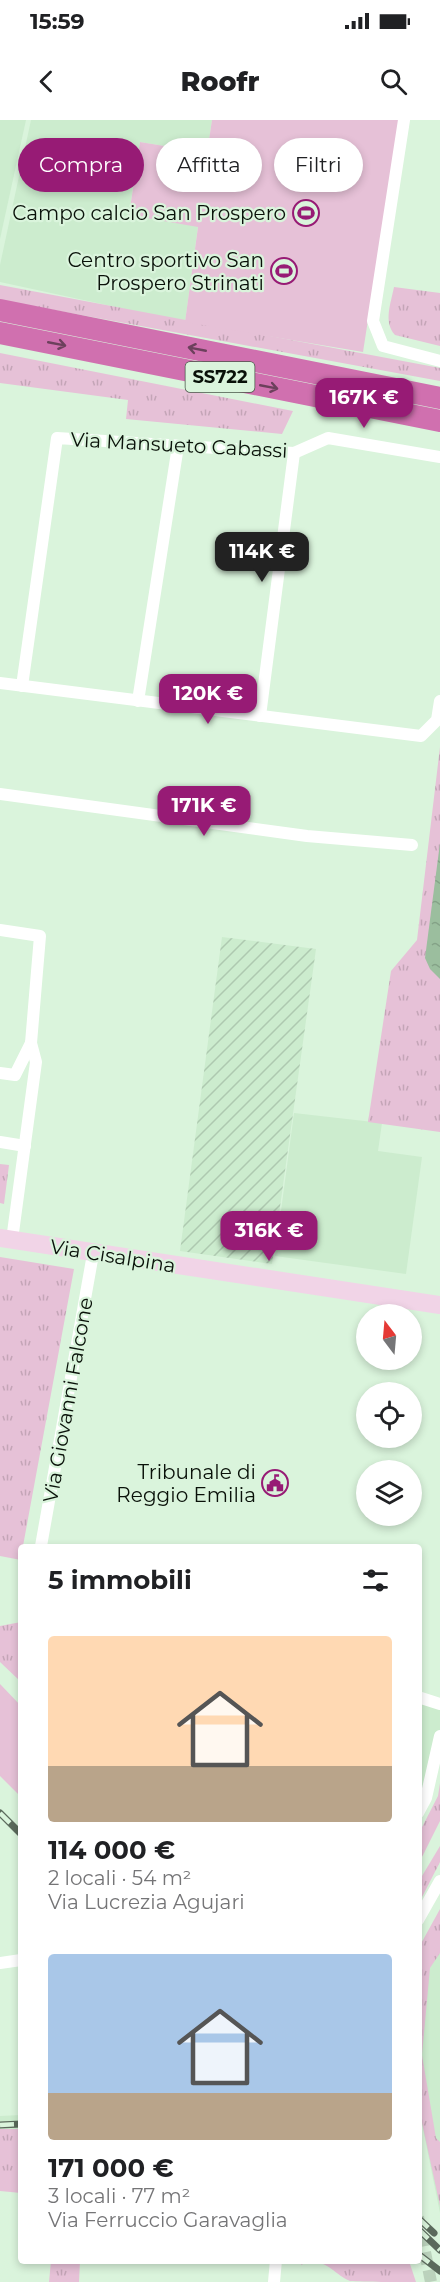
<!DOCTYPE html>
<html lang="it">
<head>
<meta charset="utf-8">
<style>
  body { margin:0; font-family:Montserrat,sans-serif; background:#f6f6f6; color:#202124; height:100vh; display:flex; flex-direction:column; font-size:22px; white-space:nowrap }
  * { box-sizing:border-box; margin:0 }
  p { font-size:20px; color:#757577 }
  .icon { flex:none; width:33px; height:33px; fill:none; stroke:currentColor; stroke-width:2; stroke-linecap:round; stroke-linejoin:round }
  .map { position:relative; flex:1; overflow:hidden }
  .side { position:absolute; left:18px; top:1424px; width:404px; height:720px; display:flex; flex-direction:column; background:#fff; border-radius:6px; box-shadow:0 3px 9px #0003 }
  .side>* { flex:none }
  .hud { position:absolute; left:18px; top:18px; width:405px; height:54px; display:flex; gap:12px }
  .needle { width:39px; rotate:344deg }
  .fabs { position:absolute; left:356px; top:1184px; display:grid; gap:12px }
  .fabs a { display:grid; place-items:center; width:66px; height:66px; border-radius:50%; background:#fff; box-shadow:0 3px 9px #0003; font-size:30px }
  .price { position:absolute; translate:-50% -51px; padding:0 14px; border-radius:12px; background:#971b75; color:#fff; font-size:20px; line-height:39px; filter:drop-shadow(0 2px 3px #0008) }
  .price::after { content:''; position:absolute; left:50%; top:36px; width:18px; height:14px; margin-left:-9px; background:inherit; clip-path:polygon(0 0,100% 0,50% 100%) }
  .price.current { background:#222; color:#fff }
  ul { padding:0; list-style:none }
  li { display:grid; align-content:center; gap:12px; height:318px; padding:0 30px }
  li span { display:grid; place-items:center; height:186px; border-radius:6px; color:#555 }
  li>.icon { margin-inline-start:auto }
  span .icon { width:108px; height:108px; fill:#fffc; stroke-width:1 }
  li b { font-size:26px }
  h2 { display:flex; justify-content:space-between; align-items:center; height:72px; padding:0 30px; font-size:26px }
  .pill { padding:0 21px; border-radius:27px; background:#fff; box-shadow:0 3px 9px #0003; font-size:21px; line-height:54px }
  .pill.current { background:#971b75; color:#fff }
  .status { display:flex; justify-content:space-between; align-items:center; height:42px; padding:0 30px; background:#fff; direction:ltr }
  .status svg { height:16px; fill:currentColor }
  header { display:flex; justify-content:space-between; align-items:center; height:78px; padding:0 30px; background:#fff; font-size:27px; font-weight:800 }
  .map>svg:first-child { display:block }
</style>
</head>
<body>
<div class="status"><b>15:59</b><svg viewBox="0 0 49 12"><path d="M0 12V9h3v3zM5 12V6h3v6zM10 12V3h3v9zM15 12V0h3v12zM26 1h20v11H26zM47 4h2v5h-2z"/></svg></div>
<header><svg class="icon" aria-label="back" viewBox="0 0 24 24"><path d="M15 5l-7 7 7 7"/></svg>Roofr<svg class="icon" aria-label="search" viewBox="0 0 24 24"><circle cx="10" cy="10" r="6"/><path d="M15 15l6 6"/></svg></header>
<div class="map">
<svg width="440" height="2162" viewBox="0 0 440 2162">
  <defs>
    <pattern id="industrial-furrows" width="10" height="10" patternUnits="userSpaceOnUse" patternTransform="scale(1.5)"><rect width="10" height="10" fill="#ccecce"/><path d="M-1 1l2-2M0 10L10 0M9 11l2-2" fill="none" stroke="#aec9b0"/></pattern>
    <pattern id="grass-tufts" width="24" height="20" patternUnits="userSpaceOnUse" patternTransform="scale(1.5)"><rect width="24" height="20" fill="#e6c1d7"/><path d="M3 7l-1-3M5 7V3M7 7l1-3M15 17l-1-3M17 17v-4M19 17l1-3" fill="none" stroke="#c4a5b7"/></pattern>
    <pattern id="water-ripples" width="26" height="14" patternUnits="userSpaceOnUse" patternTransform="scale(1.5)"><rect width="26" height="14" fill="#9bbe9e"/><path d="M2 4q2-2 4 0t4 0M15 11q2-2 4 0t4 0" fill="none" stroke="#84a287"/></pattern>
  </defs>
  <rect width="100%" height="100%" fill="#daf4dc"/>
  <g fill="#ccecce">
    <path d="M0,0H26L0,119Z"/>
    <path d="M31,0H212L207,33L140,22L129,94L198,106L185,202L0,162V145Z"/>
    <path d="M294,993L382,1003L378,1031L422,1037L406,1154L275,1136Z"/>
    <path d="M418,1577L440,1584V1616L418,1693Z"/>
    <path d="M440,1810V2093L419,1989L418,1831Z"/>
    <path d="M21,1995V2009H0V1996Z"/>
  </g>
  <path fill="url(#industrial-furrows)" d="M222,817L316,829L272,1144L180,1131Z"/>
  <g fill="url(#grass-tufts)">
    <path d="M0,165L440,248V261L0,180Z"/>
    <path d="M394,167L440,173V226L395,215C383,202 391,183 394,167Z"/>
    <path d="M0,233L293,291L282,314L126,299L128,280L0,263Z"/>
    <path d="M440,627V1012L368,1002L391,851L417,820Z"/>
    <path d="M0,1044L9,1045L4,1084L0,1083Z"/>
    <path d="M0,1137L74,1149L23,1426H21V1440L0,1436Z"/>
    <path d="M21,1502V1562L0,1542V1506Z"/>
    <path d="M440,1663V1701L419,1743V1713L438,1676Z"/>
    <path d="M440,1726V1742L419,1783V1761Z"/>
    <path d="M440,1789V1833L430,1848L422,1935L436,2018L440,2022V2086L419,1989L418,1829Z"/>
    <path d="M0,2009H21V2073L0,2071Z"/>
    <path d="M302,2140L409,2141L416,2162C400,2162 363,2162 350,2161C332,2153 323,2134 301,2145Z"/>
    <path d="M51,2141H80L79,2162H49Z"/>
  </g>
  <g fill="#e6c1d7">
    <path d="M212,0H399L363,232L185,202L198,107L129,95L140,22L207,33Z"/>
    <path d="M0,1564L21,1586V1677L0,1656Z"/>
  </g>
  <path fill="url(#water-ripples)" d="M440,723V859L430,849L425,838Z"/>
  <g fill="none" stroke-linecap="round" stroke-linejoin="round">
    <path stroke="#bbd2bc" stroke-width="12" stroke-dasharray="12 6" stroke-linecap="butt" d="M418,2097L431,2162"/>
    <g stroke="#fff" stroke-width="12">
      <path d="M404,0L373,201L383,226L440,241"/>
      <path d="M0,563L421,616L437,600L440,581"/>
      <path d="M22,566L57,318L294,333L328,318L440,337"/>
      <path d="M138,581L178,326"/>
      <path d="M260,596L294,333"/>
      <path d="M0,674L307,716L412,725"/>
      <path d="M0,810L40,816L31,923L36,942L12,1120"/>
      <path d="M0,953L15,955L31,923"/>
      <path d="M0,1022L25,1026"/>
      <path d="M41,1426L93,1134"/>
      <path d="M418,1577L440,1584"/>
      <path d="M418,1693L426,1678L440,1616"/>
      <path d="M418,1800L440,1761"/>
      <path d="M0,1843L21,1840"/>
      <path d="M274,2162L276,2140"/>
    </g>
    <path stroke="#f1d4e7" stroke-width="18" d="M0,1118L440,1185"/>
    <g stroke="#d070af" stroke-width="22">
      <path d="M0,190L440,278"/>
      <path d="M0,213L440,301"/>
    </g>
    <defs>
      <g id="rail">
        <path d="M0,1693L21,1714"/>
        <path d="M0,2005L21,2004"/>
        <path d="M418,2098L434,2113"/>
        <path d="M418,2109L440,2130"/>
        <path d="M418,2134L440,2151"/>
      </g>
    </defs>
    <use href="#rail" stroke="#5b6a5c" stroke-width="7"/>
    <use href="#rail" stroke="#daf4dc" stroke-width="4.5" stroke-dasharray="14" stroke-linecap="butt"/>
  </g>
  <defs><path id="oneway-shaft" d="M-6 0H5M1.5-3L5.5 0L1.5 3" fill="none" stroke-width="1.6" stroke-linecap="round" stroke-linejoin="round" transform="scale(1.5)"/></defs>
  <g stroke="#6c405c">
    <use href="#oneway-shaft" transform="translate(57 224) rotate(11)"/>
    <use href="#oneway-shaft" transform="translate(197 229) rotate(-169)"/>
    <use href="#oneway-shaft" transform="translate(269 267) rotate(11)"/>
  </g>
  <defs>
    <symbol id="stadium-ring" viewBox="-11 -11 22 22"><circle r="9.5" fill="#daf4dc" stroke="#971b75" stroke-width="1.5"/><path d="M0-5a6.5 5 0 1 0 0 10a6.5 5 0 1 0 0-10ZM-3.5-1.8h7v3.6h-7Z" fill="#971b75"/></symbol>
    <symbol id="civic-ring" viewBox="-11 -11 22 22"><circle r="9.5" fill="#daf4dc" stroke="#971b75" stroke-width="1.5"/><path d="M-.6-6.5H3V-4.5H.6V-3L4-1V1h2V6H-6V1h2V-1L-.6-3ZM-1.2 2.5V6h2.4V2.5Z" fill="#971b75"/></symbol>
  </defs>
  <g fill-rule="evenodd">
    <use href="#stadium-ring" x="291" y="78" width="30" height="30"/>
    <use href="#stadium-ring" x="269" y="136" width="30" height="30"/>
    <use href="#civic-ring" x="260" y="1348" width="30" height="30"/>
  </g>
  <g text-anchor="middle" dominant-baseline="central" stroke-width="4.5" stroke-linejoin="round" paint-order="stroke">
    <rect fill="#daf4dc" stroke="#485548" stroke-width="1.5" x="185.5" y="242" width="69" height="30" rx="4.5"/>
    <g font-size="18" font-weight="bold" fill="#091109">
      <text x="220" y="257">SS722</text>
    </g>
    <g font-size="20" fill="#091109" stroke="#daf4dc" text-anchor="end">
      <text x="286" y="93">Campo calcio San Prospero</text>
      <text x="264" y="140">Centro sportivo San<tspan x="264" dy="23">Prospero Strinati</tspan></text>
      <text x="256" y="1352">Tribunale di<tspan x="256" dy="23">Reggio Emilia</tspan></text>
    </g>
    <g font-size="20" fill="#091109" stroke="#daf4dc">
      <text transform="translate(179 325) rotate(3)">Via Mansueto Cabassi</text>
      <text transform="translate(113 1136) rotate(9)">Via Cisalpina</text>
      <text transform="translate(68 1280) rotate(-80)">Via Giovanni Falcone</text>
    </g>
  </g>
</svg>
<div class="fabs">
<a><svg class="needle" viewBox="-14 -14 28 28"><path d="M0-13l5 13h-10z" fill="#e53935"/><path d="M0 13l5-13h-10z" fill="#757577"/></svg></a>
<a><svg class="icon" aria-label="locate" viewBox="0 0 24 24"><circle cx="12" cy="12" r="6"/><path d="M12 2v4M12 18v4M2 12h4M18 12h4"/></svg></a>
<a><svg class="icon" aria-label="layers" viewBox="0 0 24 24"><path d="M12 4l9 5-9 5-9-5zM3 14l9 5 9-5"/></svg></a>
</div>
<b class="price" style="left:364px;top:309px">167K €</b>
<b class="price current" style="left:262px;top:463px">114K €</b>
<b class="price" style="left:208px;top:605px">120K €</b>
<b class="price" style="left:204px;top:717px">171K €</b>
<b class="price" style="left:269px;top:1142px">316K €</b>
<div class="hud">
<a class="pill current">Compra</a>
<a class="pill">Affitta</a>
<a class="pill">Filtri</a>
</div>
<section class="side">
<h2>5 immobili<svg class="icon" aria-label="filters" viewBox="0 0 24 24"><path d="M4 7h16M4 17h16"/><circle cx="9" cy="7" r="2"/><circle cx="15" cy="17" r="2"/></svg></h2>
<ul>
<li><span style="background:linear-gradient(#ffd9b3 70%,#b9a48a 0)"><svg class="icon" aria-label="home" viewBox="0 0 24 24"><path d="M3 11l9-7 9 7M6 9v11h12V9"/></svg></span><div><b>114 000 €</b><p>2 locali · 54 m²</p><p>Via Lucrezia Agujari</p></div></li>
<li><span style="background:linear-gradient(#a9c7e8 75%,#b9a48a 0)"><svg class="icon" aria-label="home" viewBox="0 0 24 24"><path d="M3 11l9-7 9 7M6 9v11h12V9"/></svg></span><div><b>171 000 €</b><p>3 locali · 77 m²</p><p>Via Ferruccio Garavaglia</p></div></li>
</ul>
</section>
</div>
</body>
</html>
